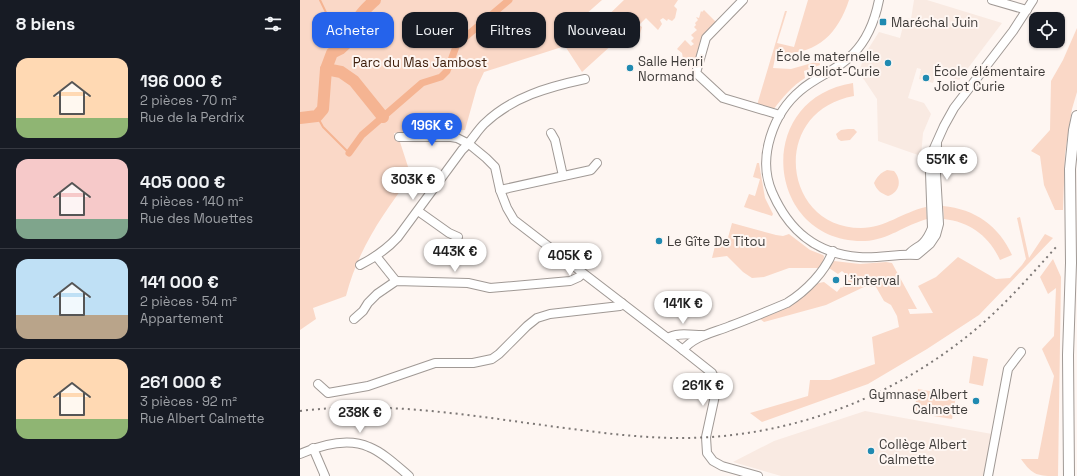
<!DOCTYPE html>
<html lang="fr">
<head>
<meta charset="utf-8">
<style>
  body { margin:0; font-family:"Space Grotesk",sans-serif; background:#20242c; color:#f1f3f6; height:100vh; display:flex; flex-direction:column; font-size:15px; white-space:nowrap }
  * { box-sizing:border-box; margin:0 }
  p { font-size:13px; color:#9ea1a6 }
  .icon { flex:none; width:22px; height:22px; fill:none; stroke:currentColor; stroke-width:2; stroke-linecap:round; stroke-linejoin:round }
  .map { position:relative; flex:1; overflow:hidden }
  .side { display:flex; flex-direction:column; background:#171b24; width:300px }
  .side>* { flex:none }
  .guide { position:absolute; left:12px; top:12px; width:380px; height:36px; display:flex; gap:8px }
  .controls { position:absolute; left:729px; top:12px; display:grid; gap:8px }
  .controls a { display:grid; place-items:center; width:36px; height:36px; border-radius:8px; background:#171b24; box-shadow:0 1px 3px #0004; font-size:20px }
  .price { position:absolute; translate:-50% -34px; padding:0 9px; border-radius:14px; background:#fff; color:#222; font-size:13px; line-height:26px; filter:drop-shadow(0 1px 2px #0008) }
  .price::after { content:''; position:absolute; left:50%; top:24px; width:12px; height:9px; margin-left:-6px; background:inherit; clip-path:polygon(0 0,100% 0,50% 100%) }
  .price.selected { background:#2563eb; color:#fff }
  ul { padding:0; list-style:none }
  li { display:flex; align-items:center; gap:12px; height:100px; padding:0 16px }
  li+li { border-top:1px solid #363941 }
  li span { display:grid; place-items:center; flex:none; width:112px; height:80px; border-radius:12px; color:#555 }
  li>.icon { margin-inline-start:auto }
  span .icon { width:48px; height:48px; fill:#fffc; stroke-width:1 }
  li b { font-size:17px }
  h2 { display:flex; justify-content:space-between; align-items:center; height:48px; padding:0 16px; font-size:17px }
  .tag { padding:0 14px; border-radius:12px; background:#171b24; box-shadow:0 1px 3px #0004; font-size:14px; line-height:36px }
  .tag.selected { background:#2563eb; color:#fff }
  main { display:flex; flex:1; min-height:0 }
  .map>svg:first-child { display:block }
</style>
</head>
<body>
<main>
<section class="side">
<h2>8 biens<svg class="icon" aria-label="filters" viewBox="0 0 24 24"><path d="M4 7h16M4 17h16"/><circle cx="9" cy="7" r="2"/><circle cx="15" cy="17" r="2"/></svg></h2>
<ul>
<li><span style="background:linear-gradient(#ffd9b3 75%,#8fb573 0)"><svg class="icon" aria-label="home" viewBox="0 0 24 24"><path d="M3 11l9-7 9 7M6 9v11h12V9"/></svg></span><div><b>196 000 €</b><p>2 pièces · 70 m²</p><p>Rue de la Perdrix</p></div></li>
<li><span style="background:linear-gradient(#f6c9c9 75%,#7fa58c 0)"><svg class="icon" aria-label="home" viewBox="0 0 24 24"><path d="M3 11l9-7 9 7M6 9v11h12V9"/></svg></span><div><b>405 000 €</b><p>4 pièces · 140 m²</p><p>Rue des Mouettes</p></div></li>
<li><span style="background:linear-gradient(#bfe0f5 70%,#b9a48a 0)"><svg class="icon" aria-label="home" viewBox="0 0 24 24"><path d="M3 11l9-7 9 7M6 9v11h12V9"/></svg></span><div><b>141 000 €</b><p>2 pièces · 54 m²</p><p>Appartement</p></div></li>
<li><span style="background:linear-gradient(#ffd9b3 75%,#8fb573 0)"><svg class="icon" aria-label="home" viewBox="0 0 24 24"><path d="M3 11l9-7 9 7M6 9v11h12V9"/></svg></span><div><b>261 000 €</b><p>3 pièces · 92 m²</p><p>Rue Albert Calmette</p></div></li>
</ul>
</section>
<div class="map">
<svg width="777" height="476" viewBox="0 0 777 476">
  <rect width="100%" height="100%" fill="#fef6f2"/>
  <g fill="#f9eae2">
    <path d="M614,0H627L702,23L659,80L636,73L633,83L619,79L621,69L617,68L608,98L624,103L631,114L623,133L621,156L578,141L577,99L559,72L565,54L579,32L600,38L605,18L611,19Z"/>
    <path d="M565,411L692,434L684,476H481L433,462L474,441Z"/>
  </g>
  <g fill="#fad8c7">
    <path d="M0,0H302L285,15L297,26L324,0H378L374,6L377,9L375,18L372,21L368,19L367,21L363,18L360,20L362,24L358,30L346,18L339,25L342,27L340,34H336V27L317,46L314,43L282,72L265,46L184,72L177,87L165,130L94,133L96,141L100,142L111,176C83,214 58,249 46,296L13,308L16,319L0,330Z"/>
    <path d="M508,0H549C537,36 515,56 476,53L473,68L491,69L519,61L520,65L504,71L505,78C492,86 483,97 473,110L457,105L485,11H487L477,43L494,47Z"/>
    <path d="M404,10L416,22L394,67L387,59L384,60L383,59L382,53L377,49L385,40L391,46L394,44L391,41L394,38L391,35L397,30L394,27L396,25L395,23L398,20L396,17L399,18L401,11L402,12Z"/>
    <path d="M777,28V92L772,109L765,154L763,210H755L744,185L740,156L731,151L750,130L751,81L763,60Z"/>
    <path d="M553,83L554,96C469,111 482,228 561,228C585,228 603,212 626,207L627,219C605,225 588,240 565,241C466,244 451,99 553,83Z"/>
    <path d="M548,129H554L557,132L550,140L541,141L538,139L536,134L541,130Z"/>
    <path d="M457,163H459L465,198L473,214L472,216L444,207L449,194L455,196L460,179L453,177Z"/>
    <path d="M587,170L594,171C602,180 600,192 588,196C581,193 577,191 574,183C577,177 580,173 587,170Z"/>
    <path d="M643,206C675,209 699,226 712,255L700,260C689,236 670,222 644,219Z"/>
    <path d="M720,217L729,258L745,234L753,238L679,315L627,349L568,384L462,422L450,413L508,396L510,380H530L575,364L572,337L599,327L597,316L591,305L584,301L576,287L566,286L526,305L464,322L460,319C473,314 488,308 499,299C509,291 510,284 524,282L537,292L541,287L542,288L550,278L542,271L538,274L529,268L534,261L560,264L586,262L592,263L617,309H608L610,314L633,313L618,286L636,277L658,257L696,279L710,278L722,265L726,259L717,218Z"/>
    <path d="M432,223L476,235L483,236L489,234L510,250L523,255L524,256L523,263L519,268H489L464,277L452,278L443,272L427,256L412,258L416,242L426,245Z"/>
    <path d="M753,259L761,277L758,476C738,476 733,476 721,459H738L754,376L742,349L754,336L756,288L748,294L740,277Z"/>
    <path d="M673,356L688,359L683,386L669,383Z"/>
    <path d="M618,389L656,396L652,419L614,413Z"/>
  </g>
  <path fill="#f5b492" d="M318,12H321L330,20L329,25C322,28 315,24 314,16Z"/>
  <g fill="none" stroke-linecap="round" stroke-linejoin="round">
    <g stroke="#f5b492" stroke-width="2">
      <path d="M20,0L34,29L48,42"/>
      <path d="M17,116L23,127L49,153"/>
    </g>
    <path stroke="#f5b492" stroke-width="7" d="M49,153L62,135L122,83L141,77L147,71L157,44L209,0"/>
    <g stroke="#f5b492" stroke-width="12">
      <path d="M26,69L41,72L54,81L83,117"/>
      <path d="M0,118L17,116L23,109L26,69L32,53L40,49L54,36C56,17 62,12 75,0"/>
    </g>
    <defs>
      <g id="minor">
        <path d="M443,0L406,38L396,73L423,98L480,115"/>
        <path d="M579,0C575,20 568,39 553,54C538,70 517,76 501,90C473,113 457,158 472,192C489,231 516,254 559,257C579,259 598,253 617,255L630,244L636,235L639,224L636,173L637,144"/>
        <path d="M692,0L727,10"/>
        <path d="M251,133L255,140L263,176"/>
        <path d="M99,137H151L157,138L169,144L186,158L195,167L200,190L207,208L214,220L383,350L412,373L416,381V391L406,437L407,453L413,461L422,466L458,476"/>
        <path d="M200,190L291,170L297,163"/>
        <path d="M118,211L149,233L158,237"/>
        <path d="M609,254C613,249 619,247 623,243C627,239 630,233 632,228L630,173L631,155L644,126L654,108L713,31L733,0"/>
        <path d="M76,256L96,281"/>
        <path d="M60,265C74,258 87,249 98,237L162,150C171,142 176,132 184,124C212,97 248,87 285,79"/>
        <path d="M54,319L63,311L68,303L77,294L96,281L168,283L190,288L270,281L279,277L282,274"/>
        <path d="M368,338C376,332 392,335 402,335"/>
        <path d="M383,350C394,336 413,333 430,326C449,319 468,311 487,303C506,291 525,272 533,251"/>
        <path d="M18,384L28,393L68,386L135,363H173L192,359L199,354L227,326L237,318L250,314L320,306L322,303"/>
        <path d="M13,448L25,476H24"/>
        <path d="M0,454C21,445 47,437 69,447C84,453 97,466 109,476"/>
        <path d="M688,476L708,369L721,352"/>
      </g>
      <path id="major" d="M769,476L768,355L771,263L770,169L774,130L777,116"/>
    </defs>
    <use href="#minor" stroke="#a09995" stroke-width="10"/>
    <use href="#major" stroke="#a09995" stroke-width="12"/>
    <use href="#minor" stroke="#fff" stroke-width="8"/>
    <use href="#major" stroke="#fff" stroke-width="10"/>
    <path stroke="#7d7876" stroke-width="2" stroke-dasharray="2 4" stroke-linecap="butt" d="M0,411C81,401 161,414 242,425C288,431 334,438 381,438C489,438 594,398 676,329C706,304 731,275 757,246"/>
  </g>
  <g fill="#208ab1" stroke="#fef6f2" stroke-width="1.5">
    <rect x="579" y="18" width="8" height="8" rx="2"/>
    <circle cx="588" cy="63" r="4"/>
    <circle cx="330" cy="68" r="4"/>
    <circle cx="626" cy="78" r="4"/>
    <circle cx="359" cy="241" r="4"/>
    <circle cx="536" cy="280" r="4"/>
    <circle cx="676" cy="401" r="4"/>
    <circle cx="571" cy="451" r="4"/>
  </g>
  <g text-anchor="middle" dominant-baseline="central" stroke-width="4" stroke-linejoin="round" paint-order="stroke">
    <g font-size="13" fill="#3f3c3a" stroke="#fef6f2" text-anchor="start">
      <text x="591" y="22">Maréchal Juin</text>
      <text x="580" y="56" text-anchor="end">École maternelle<tspan x="580" dy="15">Joliot-Curie</tspan></text>
      <text x="338" y="61">Salle Henri<tspan x="338" dy="15">Normand</tspan></text>
      <text x="634" y="71">École élémentaire<tspan x="634" dy="15">Joliot Curie</tspan></text>
      <text x="367" y="241">Le Gîte De Titou</text>
      <text x="544" y="280">L'interval</text>
      <text x="668" y="394" text-anchor="end">Gymnase Albert<tspan x="668" dy="15">Calmette</tspan></text>
      <text x="579" y="444">Collège Albert<tspan x="579" dy="15">Calmette</tspan></text>
    </g>
    <g font-size="13" fill="#3f200e" stroke="#fef6f2">
      <text x="120" y="62">Parc du Mas Jambost</text>
    </g>
  </g>
</svg>
<div class="controls">
<a><svg class="icon" aria-label="locate" viewBox="0 0 24 24"><circle cx="12" cy="12" r="6"/><path d="M12 2v4M12 18v4M2 12h4M18 12h4"/></svg></a>
</div>
<b class="price selected" style="left:132px;top:147px">196K €</b>
<b class="price" style="left:647px;top:181px">551K €</b>
<b class="price" style="left:113px;top:201px">303K €</b>
<b class="price" style="left:155px;top:273px">443K €</b>
<b class="price" style="left:270px;top:277px">405K €</b>
<b class="price" style="left:383px;top:325px">141K €</b>
<b class="price" style="left:403px;top:407px">261K €</b>
<b class="price" style="left:60px;top:434px">238K €</b>
<div class="guide">
<a class="tag selected">Acheter</a>
<a class="tag">Louer</a>
<a class="tag">Filtres</a>
<a class="tag">Nouveau</a>
</div>
</div>
</main>
</body>
</html>
